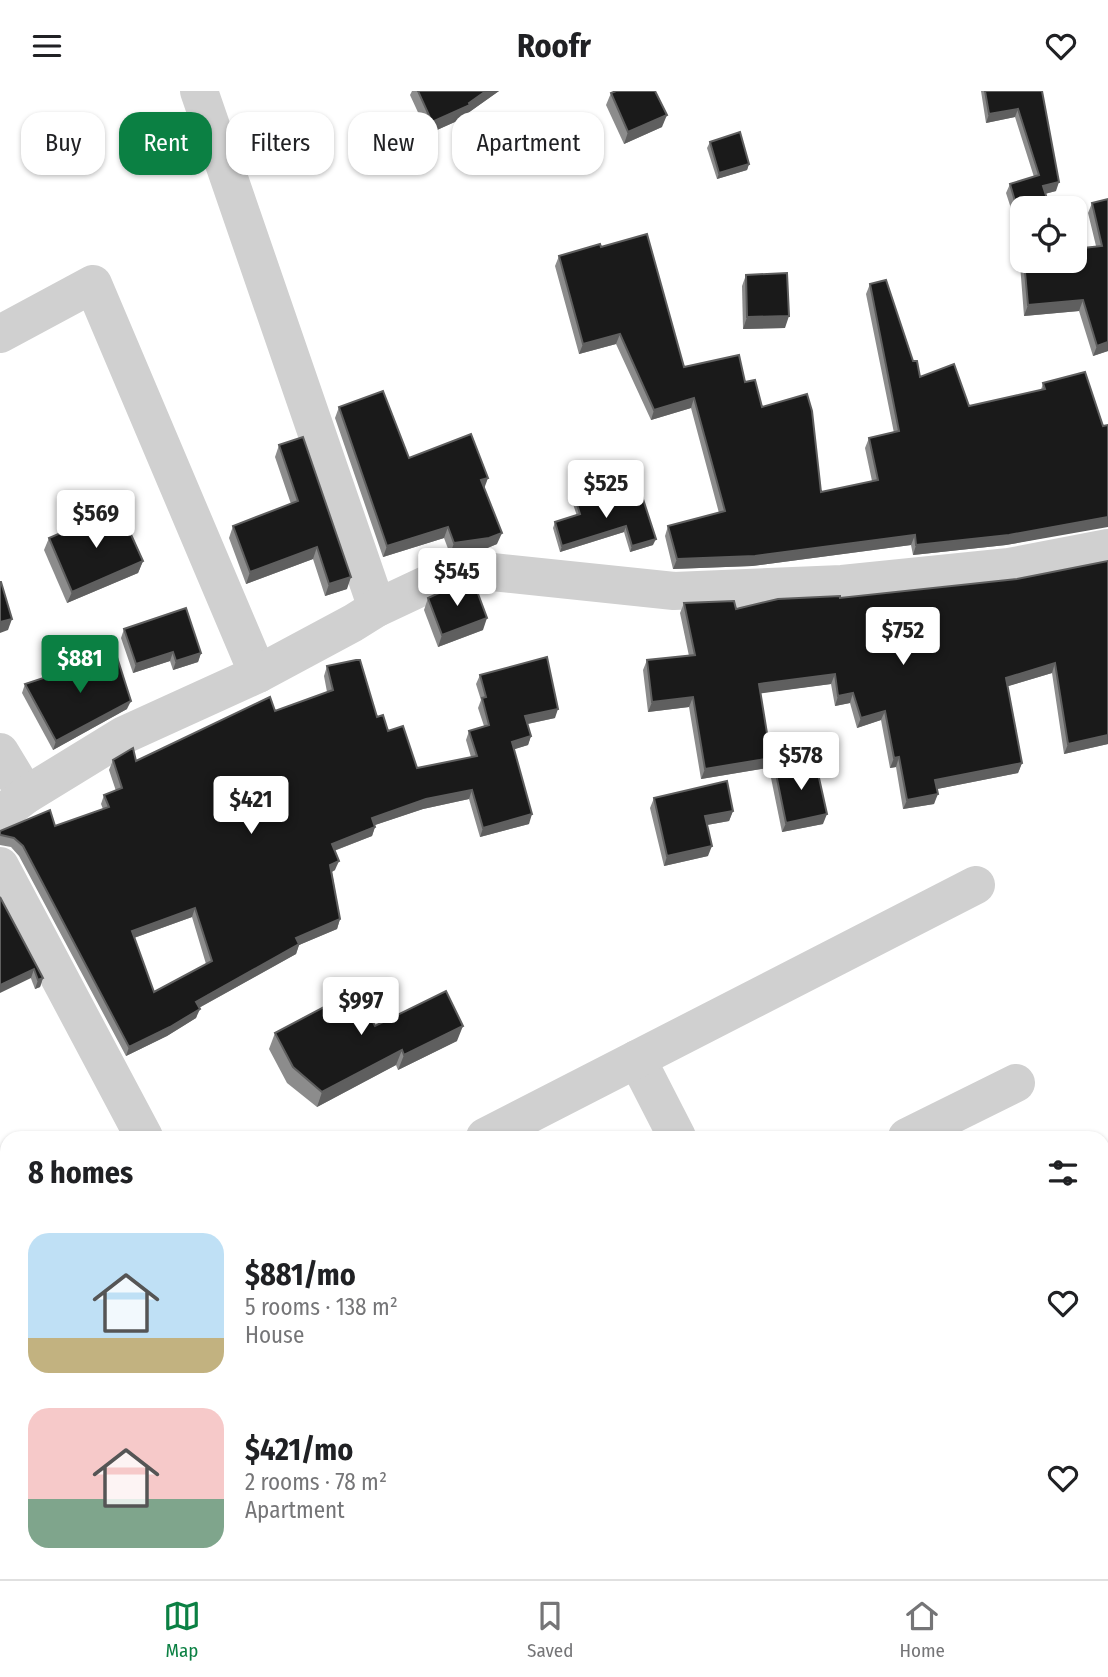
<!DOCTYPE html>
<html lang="en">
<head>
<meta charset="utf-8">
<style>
  body { margin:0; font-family:"Fira Sans Condensed",sans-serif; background:#f2f2f2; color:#202124; height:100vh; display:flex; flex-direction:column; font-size:26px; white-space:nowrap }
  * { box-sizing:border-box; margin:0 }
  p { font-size:23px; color:#757577 }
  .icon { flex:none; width:38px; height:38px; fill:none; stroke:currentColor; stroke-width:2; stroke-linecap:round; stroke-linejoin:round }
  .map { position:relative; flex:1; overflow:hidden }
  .side { position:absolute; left:0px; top:1040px; width:1110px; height:450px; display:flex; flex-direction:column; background:#fff; border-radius:21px 21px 0 0; box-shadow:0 2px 5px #0004 }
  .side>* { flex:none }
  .hud { position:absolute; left:21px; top:21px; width:700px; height:63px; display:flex; gap:14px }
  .fabs { position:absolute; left:1010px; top:105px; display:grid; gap:14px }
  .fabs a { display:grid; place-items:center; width:77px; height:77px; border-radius:14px; background:#fff; box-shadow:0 2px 5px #0004; font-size:35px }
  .price { position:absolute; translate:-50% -60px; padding:0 16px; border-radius:7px; background:#fff; color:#222; font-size:23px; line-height:46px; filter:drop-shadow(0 2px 4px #0008) }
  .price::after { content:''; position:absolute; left:50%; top:42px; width:21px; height:16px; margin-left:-10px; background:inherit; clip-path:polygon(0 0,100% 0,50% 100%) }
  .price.on { background:#0b8043; color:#fff }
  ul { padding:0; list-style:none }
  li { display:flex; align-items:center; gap:21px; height:175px; padding:0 28px }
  li span { display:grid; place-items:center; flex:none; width:196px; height:140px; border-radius:21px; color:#555 }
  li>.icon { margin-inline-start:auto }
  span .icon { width:84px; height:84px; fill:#fffc; stroke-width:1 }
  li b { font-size:30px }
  h2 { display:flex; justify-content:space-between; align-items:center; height:84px; padding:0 28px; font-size:30px }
  .tag { padding:0 24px; border-radius:21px; background:#fff; box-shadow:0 2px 5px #0004; font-size:24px; line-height:63px }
  .tag.on { background:#0b8043; color:#fff }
  header { display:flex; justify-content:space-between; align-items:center; height:91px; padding:0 28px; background:#fff; font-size:32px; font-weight:700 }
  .menu { display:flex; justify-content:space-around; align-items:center; height:98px; border-top:2px solid #e0e0e0; background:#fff; font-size:19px; color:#757577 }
  .menu a { display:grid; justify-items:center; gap:4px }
  .menu .on { color:#0b8043 }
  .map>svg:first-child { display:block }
</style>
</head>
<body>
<header><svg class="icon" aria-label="menu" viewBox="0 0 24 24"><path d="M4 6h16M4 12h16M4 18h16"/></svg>Roofr<svg class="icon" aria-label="heart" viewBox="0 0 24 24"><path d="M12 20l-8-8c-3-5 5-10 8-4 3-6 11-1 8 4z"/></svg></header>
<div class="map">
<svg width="1108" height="1488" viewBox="0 0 1108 1488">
  <rect width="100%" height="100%" fill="#fff"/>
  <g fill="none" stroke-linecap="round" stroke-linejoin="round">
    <g stroke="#d0d0d0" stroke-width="38">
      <path d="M199,0L377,517"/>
      <path d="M0,243L93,193L258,583"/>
      <path d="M0,661L26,704"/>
      <path d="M0,724L26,704L124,644L258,583L353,532L377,517L443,486L483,480L674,500L842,493L1009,476L1108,457"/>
      <path d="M0,775L144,1046"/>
      <path d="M637,968L677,1046"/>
      <path d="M485,1046L976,794"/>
      <path d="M907,1046L1016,992"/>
      <path d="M366,1482L369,1488"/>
      <path d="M899,1482L902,1488"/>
    </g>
  </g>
  <g fill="#8c8c8c" fill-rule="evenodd">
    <path d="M412,0H499L468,22L466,26L428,43L410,4Z"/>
    <path d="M981,0H1042L1056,100L1045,103L1049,114L1048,117H1022L1016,133L1006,102L1010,93L1034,86L1015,26L986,32Z"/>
    <path d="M611,2L662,36L624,53L606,14Z"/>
    <path d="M710,51L749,73L747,79L717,88L707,57Z"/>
    <path d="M1108,108V260L1093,265L1079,220L1024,225L1020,173L1022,166V170H1074L1096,155L1088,122L1092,112Z"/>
    <path d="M601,156L684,276L745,291L821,401L872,390L865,357L869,347L894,342L866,203L870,193L920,286L969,315L1041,299L1043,292L1105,435L1006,454L913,464L911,454L752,475L673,478L665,445L668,435L719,422L691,317L651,329L616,253L579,263L555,175L559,165Z"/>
    <path d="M746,184L785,237L743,238L742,195Z"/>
    <path d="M339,316L409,367L484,397L497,453L485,458L450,463L444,447L383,466L335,327Z"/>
    <path d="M279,354L347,498L325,505L313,468L246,493L229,447L233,435L291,413L275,366Z"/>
    <path d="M574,404L604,416L653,454L630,461L624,441L560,461L553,437L555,431L577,425L572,410Z"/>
    <path d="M49,447L143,470L138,482L67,512L44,459Z"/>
    <path d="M1017,488L1108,653L1064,663L1052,582L1008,595L1022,672L1018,682L937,698L934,713L903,718L896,676L890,677L881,629L857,637L850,612L835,615L831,593L761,602L767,677L701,688L689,616L648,621L643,579L647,569L689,565L680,522L684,512L736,518Z"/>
    <path d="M428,507L483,539L438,556L424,519Z"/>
    <path d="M124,538L201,562L198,571L173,579L170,570L133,582L121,547Z"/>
    <path d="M327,575L377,626L417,677L471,666L466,649L469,640L484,635L478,617L481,609L476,593L480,584L555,627L528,633L531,645L528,654L514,658L529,733L480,746L469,708L423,718L375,734V736L372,745L334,760L335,779L332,781L340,828L337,838L299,854L296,863L199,917L196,927L167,945L126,965L19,765L11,756L0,754V740L55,735L103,718L101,713L104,704L116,700L109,679L113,669L136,670L327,601L324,585ZM192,826L206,873L154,901L134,847Z"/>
    <path d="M25,593L127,618L53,659L22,602Z"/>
    <path d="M775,678L823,733L782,741L771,687Z"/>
    <path d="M654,707L733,720L729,730L707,734L708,765L664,775L650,717Z"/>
    <path d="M0,806L43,887L40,896L35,898Z"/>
    <path d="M375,935L457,950L398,979L396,974L317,1016L287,992L269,958L275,942Z"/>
  </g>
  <g fill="#5f5f5f">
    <path d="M486,0H499L468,22L466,26L428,43L432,31L469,12Z"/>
    <path d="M1018,18L1015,26L986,32L989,23Z"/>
    <path d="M667,24L662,36L624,53L628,41Z"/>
    <path d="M749,73L747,79L717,88L719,82Z"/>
    <path d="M1059,91L1056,100L1040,104L1043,95Z"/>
    <path d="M1022,123V131L1016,133L1019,124Z"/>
    <path d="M1083,209L1079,220L1024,225L1028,214Z"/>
    <path d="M789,225L785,237L743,238L747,226Z"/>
    <path d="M620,243L616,253L579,263L583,253Z"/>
    <path d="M1108,251V260L1093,265L1097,255Z"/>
    <path d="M694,307L691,317L651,329L654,319Z"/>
    <path d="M488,387L484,398L481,389Z"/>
    <path d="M1108,426V436L1006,454L913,464L916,454Z"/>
    <path d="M626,435L624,441L560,461L562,455Z"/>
    <path d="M448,436L444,447L383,466L387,455Z"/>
    <path d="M502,442L497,453L485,458L450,463L454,452Z"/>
    <path d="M915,444L911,454L752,475L673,478L677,468Z"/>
    <path d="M656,448L653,454L630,461L632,455Z"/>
    <path d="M317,456L313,468L246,493L250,481Z"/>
    <path d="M143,470L138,482L67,512L72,501Z"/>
    <path d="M351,486L347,498L325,505L329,493Z"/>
    <path d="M487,527L483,539L438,556L442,544Z"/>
    <path d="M12,528L8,539L0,542V531Z"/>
    <path d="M173,561L170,570L133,582L136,573Z"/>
    <path d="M201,562L198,571L173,579L176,570Z"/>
    <path d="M1055,572L1052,582L1002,597L1006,587Z"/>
    <path d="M835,583L831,593L756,603L759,593Z"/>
    <path d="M853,602L850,612L835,615L838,605Z"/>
    <path d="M693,606L689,616L648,621L652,611Z"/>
    <path d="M131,610L127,618L53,659L56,650Z"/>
    <path d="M558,618L555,627L522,634L525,625Z"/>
    <path d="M885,620L881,629L857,637L861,627Z"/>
    <path d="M1108,644V653L1064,663L1068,653Z"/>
    <path d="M531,645L528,654L509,660L512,651Z"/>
    <path d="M899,666L896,676L890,677L894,667Z"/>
    <path d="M771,667L767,677L701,688L705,678Z"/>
    <path d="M1022,672L1018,682L932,699L935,689Z"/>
    <path d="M472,699L469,708L423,718L369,736L372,727L426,708Z"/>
    <path d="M938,703L934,713L903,718L907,709Z"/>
    <path d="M733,720L729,730L701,735L705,725Z"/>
    <path d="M532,723L529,733L480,746L483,737Z"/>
    <path d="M827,723L823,733L782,741L786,732Z"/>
    <path d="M375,736L372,745L328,762L332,753Z"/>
    <path d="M712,755L708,765L664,775L667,765Z"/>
    <path d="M339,770L335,779L327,783L330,774Z"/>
    <path d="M195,817L192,826L128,849L132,840Z"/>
    <path d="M340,828L337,838L299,854L296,863L193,920L196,911L296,847Z"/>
    <path d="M34,878L31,887L0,902V894Z"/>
    <path d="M43,887L40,896L35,898L38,889Z"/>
    <path d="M200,918L196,927L167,945L126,965L129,956Z"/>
    <path d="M463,935L457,950L398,979L404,964Z"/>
    <path d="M402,959L396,974L317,1016L322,1001Z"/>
  </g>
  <g fill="#1a1a1a" stroke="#5f5f5f" stroke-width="2" fill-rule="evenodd">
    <path d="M418,0H486L469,12L470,14L432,31Z"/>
    <path d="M616,0H655L667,24L628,41L611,2Z"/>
    <path d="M985,0H1042L1059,91L1043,95L1049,114L1040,117H1022V123L1019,124L1010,93L1039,84L1018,18L989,23Z"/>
    <path d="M740,41L749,73L719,82L710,51Z"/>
    <path d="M1108,108V251L1097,255L1083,209L1028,214L1024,170H1074V158L1102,155L1092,112Z"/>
    <path d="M647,143L684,276L739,264L745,291L755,289L762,316L807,303L812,320L821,401L878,389L869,347L899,340L870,193L886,189L913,270H917L920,286L954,273L969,315L1045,298L1043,292L1085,281L1103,335L1108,334V426L1009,444L916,454L915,444L755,465L677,468L668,435L725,420L694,307L654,319L620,243L583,253L559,165L600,153L601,156Z"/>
    <path d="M787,182L789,225L747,226L746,184Z"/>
    <path d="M383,300L409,367L471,343L488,387L481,389L502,442L489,447L454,452L448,436L387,455L339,316Z"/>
    <path d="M303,346L351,486L329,493L317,456L250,481L233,435L298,410L279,354Z"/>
    <path d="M598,397L604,416L642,405L656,448L632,455L626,435L562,455L555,431L580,423L574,404Z"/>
    <path d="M119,417L143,470L72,501L49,447Z"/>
    <path d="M1108,470V644L1068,653L1055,572L1006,587L1022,672L935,689L938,703L907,709L899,666L894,667L885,620L861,627L853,602L838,605L835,583L759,593L771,667L705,678L693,606L652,611L647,569L695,564L684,512L734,510L736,518L778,508L840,505V507L1017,488Z"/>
    <path d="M0,491H1L12,528L0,531Z"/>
    <path d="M474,492L487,527L442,544L428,507L454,495Z"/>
    <path d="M186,517L201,562L176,570L173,561L136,573L124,538Z"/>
    <path d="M116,563L131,610L56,650L25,593Z"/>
    <path d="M547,566L558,618L525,625L531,645L512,651L532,723L483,737L472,699L426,708L372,727L375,736L332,753L339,770L330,774L340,828L296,847L299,853L196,911L200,918L170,936L129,956L23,755L14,747L1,744L0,743V740L50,719L55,735L109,716L104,704L122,697L113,669L133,657L136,670L270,606L275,620L333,599L327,575L356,569H360L377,626L383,624L388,640L403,635L417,677L477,665L469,640L489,634L482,607L486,606L480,584ZM195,817L212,870L154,901L132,840Z"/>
    <path d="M815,669L827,723L786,732L775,678Z"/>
    <path d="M727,690L733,720L705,725L712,755L667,765L654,707Z"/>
    <path d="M0,806L43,887L38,889L34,878L0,894Z"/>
    <path d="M356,899L375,935L446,900L463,935L404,964L402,959L322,1001L293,976L275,942Z"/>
  </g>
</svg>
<div class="fabs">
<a><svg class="icon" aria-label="locate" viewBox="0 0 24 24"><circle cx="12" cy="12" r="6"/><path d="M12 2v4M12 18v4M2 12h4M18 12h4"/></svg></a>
</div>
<b class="price" style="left:606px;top:429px">$525</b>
<b class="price" style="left:96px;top:459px">$569</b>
<b class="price" style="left:457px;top:517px">$545</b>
<b class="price" style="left:903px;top:576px">$752</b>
<b class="price on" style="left:80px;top:604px">$881</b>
<b class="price" style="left:801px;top:701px">$578</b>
<b class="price" style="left:251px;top:745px">$421</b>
<b class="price" style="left:361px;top:946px">$997</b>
<div class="hud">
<a class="tag">Buy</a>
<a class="tag on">Rent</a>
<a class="tag">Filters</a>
<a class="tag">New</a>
<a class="tag">Apartment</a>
</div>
<section class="side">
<h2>8 homes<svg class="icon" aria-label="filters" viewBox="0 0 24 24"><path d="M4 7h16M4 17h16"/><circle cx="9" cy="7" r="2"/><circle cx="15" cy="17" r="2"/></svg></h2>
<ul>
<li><span style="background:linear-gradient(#bfe0f5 75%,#c2b280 0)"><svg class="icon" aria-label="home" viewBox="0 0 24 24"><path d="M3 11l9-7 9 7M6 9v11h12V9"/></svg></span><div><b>$881/mo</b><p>5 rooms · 138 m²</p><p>House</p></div><svg class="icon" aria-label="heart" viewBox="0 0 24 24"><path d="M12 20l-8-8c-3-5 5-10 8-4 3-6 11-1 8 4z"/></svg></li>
<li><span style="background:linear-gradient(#f6c9c9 65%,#7fa58c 0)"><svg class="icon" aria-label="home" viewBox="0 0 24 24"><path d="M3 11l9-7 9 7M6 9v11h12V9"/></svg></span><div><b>$421/mo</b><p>2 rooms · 78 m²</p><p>Apartment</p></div><svg class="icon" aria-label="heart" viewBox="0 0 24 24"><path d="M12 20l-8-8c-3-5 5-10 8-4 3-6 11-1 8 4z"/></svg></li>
</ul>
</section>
</div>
<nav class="menu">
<a class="on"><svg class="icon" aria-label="map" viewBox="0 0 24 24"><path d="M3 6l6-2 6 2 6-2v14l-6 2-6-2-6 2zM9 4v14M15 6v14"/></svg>Map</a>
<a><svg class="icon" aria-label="saved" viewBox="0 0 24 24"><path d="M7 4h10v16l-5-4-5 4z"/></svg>Saved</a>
<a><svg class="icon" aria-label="home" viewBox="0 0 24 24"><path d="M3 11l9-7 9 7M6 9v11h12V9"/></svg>Home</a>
</nav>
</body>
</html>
